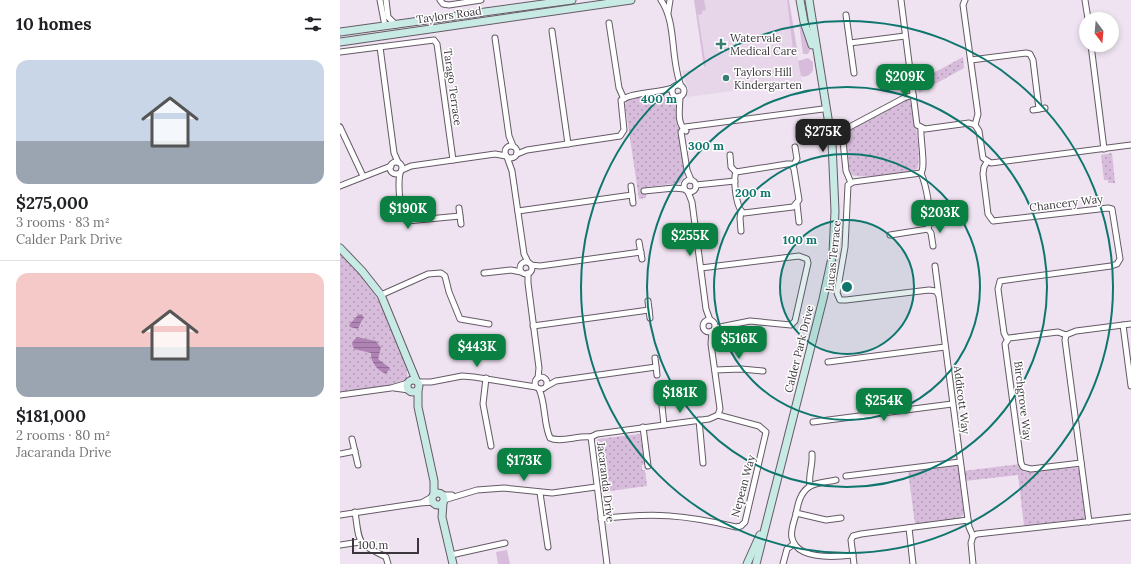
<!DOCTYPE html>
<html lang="en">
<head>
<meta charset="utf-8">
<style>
  body { margin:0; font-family:Lora,serif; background:#f6f6f6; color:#202124; height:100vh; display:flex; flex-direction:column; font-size:15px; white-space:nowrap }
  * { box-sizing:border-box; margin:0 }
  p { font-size:13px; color:#757577 }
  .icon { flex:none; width:22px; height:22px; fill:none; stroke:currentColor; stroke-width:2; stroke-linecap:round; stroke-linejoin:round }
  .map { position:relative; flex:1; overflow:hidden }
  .panel { display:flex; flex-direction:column; background:#fff; width:340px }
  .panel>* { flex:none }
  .needle { width:26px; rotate:164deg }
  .tools { position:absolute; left:739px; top:12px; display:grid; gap:8px }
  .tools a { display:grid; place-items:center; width:40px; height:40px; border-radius:50%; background:#fff; box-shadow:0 2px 6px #0003; font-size:20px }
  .scale { position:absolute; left:12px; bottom:10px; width:67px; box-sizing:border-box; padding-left:4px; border:2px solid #3b363b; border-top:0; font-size:11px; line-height:14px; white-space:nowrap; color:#3b363b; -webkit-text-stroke:3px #fff; paint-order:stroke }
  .price { position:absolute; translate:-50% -34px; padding:0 9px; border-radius:8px; background:#0b8043; color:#fff; font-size:13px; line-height:26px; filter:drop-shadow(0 1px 2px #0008) }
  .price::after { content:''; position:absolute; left:50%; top:24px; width:12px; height:9px; margin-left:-6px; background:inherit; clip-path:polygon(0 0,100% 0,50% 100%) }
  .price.active { background:#222; color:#fff }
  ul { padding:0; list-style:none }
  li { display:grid; align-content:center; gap:8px; height:212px; padding:0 16px }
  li+li { border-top:1px solid #e0e0e0 }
  li span { display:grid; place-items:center; height:124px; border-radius:12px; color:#555 }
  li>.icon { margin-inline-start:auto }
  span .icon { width:72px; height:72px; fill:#fffc; stroke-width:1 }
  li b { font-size:17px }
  h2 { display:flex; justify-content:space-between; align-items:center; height:48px; padding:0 16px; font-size:17px }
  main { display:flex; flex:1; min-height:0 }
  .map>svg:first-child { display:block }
</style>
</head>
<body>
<main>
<section class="panel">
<h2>10 homes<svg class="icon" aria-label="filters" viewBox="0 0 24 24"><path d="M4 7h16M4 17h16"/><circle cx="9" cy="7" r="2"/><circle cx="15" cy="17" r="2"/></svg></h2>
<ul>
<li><span style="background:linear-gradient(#c9d6e8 65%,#9aa5b1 0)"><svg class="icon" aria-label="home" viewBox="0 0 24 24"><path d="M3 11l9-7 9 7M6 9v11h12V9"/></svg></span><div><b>$275,000</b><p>3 rooms · 83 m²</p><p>Calder Park Drive</p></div></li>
<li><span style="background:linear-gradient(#f6c9c9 60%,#9aa5b1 0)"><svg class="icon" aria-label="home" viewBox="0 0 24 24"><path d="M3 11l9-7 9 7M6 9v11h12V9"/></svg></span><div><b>$181,000</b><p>2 rooms · 80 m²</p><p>Jacaranda Drive</p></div></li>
</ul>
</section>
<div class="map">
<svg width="791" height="564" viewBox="0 0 791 564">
  <defs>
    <pattern id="park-dots" width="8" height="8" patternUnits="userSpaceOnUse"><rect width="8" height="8" fill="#d8bcdb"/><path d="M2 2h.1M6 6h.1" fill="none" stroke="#b09ab3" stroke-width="1.8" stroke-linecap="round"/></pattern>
    <pattern id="water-rules" width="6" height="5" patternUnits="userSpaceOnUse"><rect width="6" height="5" fill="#af84b4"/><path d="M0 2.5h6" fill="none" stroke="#906d94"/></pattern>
  </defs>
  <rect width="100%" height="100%" fill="#efe3f1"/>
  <path fill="#e7d5e9" d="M355,0H448L462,82L347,97L348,88L342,71L365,68Z"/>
  <g fill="#d8bcdb">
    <path d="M354,0H364L366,10L362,11V14L358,15L366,66L364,67Z"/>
    <path d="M447,0H449L458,55L452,54L450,50L453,49Z"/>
    <path d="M459,24H462L471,48L468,54H463Z"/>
    <path d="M468,58L473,62V70C471,75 465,78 461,76L458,61Z"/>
    <path d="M167,550L170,564H158L156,552Z"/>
  </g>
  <g fill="url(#park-dots)">
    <path d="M623,57L624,68L579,93L577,82Z"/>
    <path d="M330,95L336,99L345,174L340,183L307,187L306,198L299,199L285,105L288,99Z"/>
    <path d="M568,98C574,102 582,161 577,169C568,173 518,180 510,174L504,135L505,131Z"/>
    <path d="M772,153L775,183H768V180H764L761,155Z"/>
    <path d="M0,252C7,259 16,266 22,274C34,290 75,364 66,382L61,384L0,392Z"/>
    <path d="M300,434L305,464L302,465V470H305L307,486L263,492L256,442L258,439Z"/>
    <path d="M614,464L618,467L624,514L619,519L575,524L568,471Z"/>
    <path d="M679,464L681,470L685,472L737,467L739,470L746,515L744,519L708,525L684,526L678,475L625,481L623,471Z"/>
  </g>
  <g fill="url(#water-rules)">
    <path d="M22,314L24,318L21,322L18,329L10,327L9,325L18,315Z"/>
    <path d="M17,337L36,341L41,348L38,359L50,368L46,374C38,371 30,362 31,353L14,349L12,344L13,341Z"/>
  </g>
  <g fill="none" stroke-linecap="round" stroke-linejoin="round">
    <defs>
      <g id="street">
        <path d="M40,0L45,26"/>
        <path d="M46,0L48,17L56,25"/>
        <path d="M100,0L103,4L109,5L141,0"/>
        <path d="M321,0C337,23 330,59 341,86"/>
        <path d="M561,0L577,125L585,129L629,123L635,125"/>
        <path d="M625,0L623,5L638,114L635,125"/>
        <path d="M745,0L748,19"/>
        <path d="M328,13L330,0"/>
        <path d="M506,15L514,73"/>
        <path d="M269,23L279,88L284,99"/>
        <path d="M212,31L228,144"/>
        <path d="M155,38L169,136L173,146"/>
        <path d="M510,43L565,36"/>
        <path d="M751,45L764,149"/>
        <path d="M40,47L54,153L58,162"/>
        <path d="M0,52L94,40L97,44L113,160"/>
        <path d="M631,60L686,53L690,54L693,60L699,109"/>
        <circle cx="338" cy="91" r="6"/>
        <path d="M340,96C340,108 336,123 346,131"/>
        <path d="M693,110L705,108"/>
        <path d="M635,125L639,131L643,158L651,163L791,145"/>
        <path d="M0,127L23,176"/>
        <path d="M581,128C580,139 586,167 581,173L513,182L508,185L505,247L497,293L500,300H506L589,290L596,291L598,294"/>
        <circle cx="171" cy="152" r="6"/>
        <path d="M177,154L187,150L280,136L284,130L281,100C293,92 318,93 332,88"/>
        <path d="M390,155L391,167L396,172"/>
        <path d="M167,157L172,171L184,254L188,262"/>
        <circle cx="56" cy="168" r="6"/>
        <path d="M647,162L644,167L643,174L648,214L653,221L768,208L772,209L780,259L777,264L771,266L660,281L658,289L664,333L667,339"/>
        <path d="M447,164H451L454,169L459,200L453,207L404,213C396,210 393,179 396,172Z"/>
        <path d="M453,166L457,159L455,147"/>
        <path d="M62,170L71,166L155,154L166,156"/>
        <path d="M60,173C58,183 59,214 67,221L120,216"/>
        <path d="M351,180L347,170L341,132L345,127L483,109"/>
        <circle cx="350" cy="186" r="6"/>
        <path d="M511,183L506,171L502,131L564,98L573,95"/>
        <path d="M356,185L395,181"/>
        <path d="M0,186L51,166"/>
        <path d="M291,186L293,203"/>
        <path d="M304,191L334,188L344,189"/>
        <path d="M348,192L352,202L366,309L370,320"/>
        <path d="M457,204L459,222"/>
        <path d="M119,208L121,224"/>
        <path d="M178,211L292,195"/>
        <path d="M588,229L591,233L593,246"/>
        <path d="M401,231L400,218L401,212"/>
        <path d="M550,235L588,229C593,217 586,185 581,173"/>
        <path d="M299,242L302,259"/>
        <circle cx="186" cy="268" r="6"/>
        <path d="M191,265L200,266L301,252"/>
        <path d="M595,266L629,527L633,536"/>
        <path d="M361,268L459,256L467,259L468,263L455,321L451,325L410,321L375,328"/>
        <path d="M144,273L171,270L181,272"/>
        <path d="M188,273V283L199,368L198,378"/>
        <path d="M41,295L88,274L101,273L105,276L109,292L120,319L149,324"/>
        <path d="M308,301L310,318"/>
        <circle cx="369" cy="326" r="6"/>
        <path d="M783,325L791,386"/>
        <path d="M193,326L309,310"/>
        <path d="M726,335L718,332L669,338L665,344L681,463L683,467L691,469L741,463"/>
        <path d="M726,335L725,340L749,522"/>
        <path d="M726,335L736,331L791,324"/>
        <path d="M315,358L317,375"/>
        <path d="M488,362L605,347"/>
        <path d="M375,370L401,369L423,371"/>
        <circle cx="201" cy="383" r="6"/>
        <path d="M146,378L143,404L151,446"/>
        <path d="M78,382H91L122,376L134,377L196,387"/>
        <path d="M207,386L216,381L316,367"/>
        <path d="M54,388L69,390"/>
        <path d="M199,389C206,404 203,422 210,438C220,443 239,435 251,437"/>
        <path d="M0,395L51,388L68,383"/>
        <path d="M322,406L324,425"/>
        <path d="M359,420L363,463"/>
        <path d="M473,422L612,404"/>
        <path d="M303,427L308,466"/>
        <path d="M251,437L257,434L369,419L378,415L380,409L371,344L372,331"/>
        <path d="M251,437L267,564"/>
        <path d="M12,439L18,465"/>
        <path d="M0,454L15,451"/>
        <path d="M506,476L620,462"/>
        <path d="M496,480C488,482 476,482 469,487C460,493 458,504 456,514C454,522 450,531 452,538C457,560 496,557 513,555"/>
        <path d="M470,486C468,475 473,466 472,454"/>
        <path d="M200,493L208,547"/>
        <path d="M103,495H112"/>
        <path d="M104,500L137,490L164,488L212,493L256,487"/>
        <path d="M83,502L92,497"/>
        <path d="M15,512C20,545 16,542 46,557L48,564"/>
        <path d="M456,513L486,520L501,518"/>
        <path d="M0,515L80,503L94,502"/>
        <path d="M261,519C313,512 346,515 396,527L401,526L405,522L426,432L419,426L378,415"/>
        <path d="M569,528L573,564"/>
        <path d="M0,545L20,542"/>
        <path d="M111,555L165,543"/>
        <path d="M443,564L447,549L454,544"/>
        <path d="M514,564L511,540L513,536L521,534L628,520"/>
        <path d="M633,564L631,543L633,536L637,534L791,517"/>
      </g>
      <g id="secondary">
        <path d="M460,0L464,22L472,45"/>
        <path d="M0,32L232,0"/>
        <path d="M0,42L291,0"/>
        <path d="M0,248L22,271L41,295L76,380"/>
        <circle cx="73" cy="386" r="6"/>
        <path d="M78,390V407L94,481V494"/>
        <circle cx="98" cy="499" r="6"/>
        <path d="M103,503L102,517L113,564"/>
        <path d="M407,564L420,535"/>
        <path d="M416,564L483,299L493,253L495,211L492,143L469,0"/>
      </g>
    </defs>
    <use href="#street" stroke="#655a66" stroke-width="7"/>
    <use href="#secondary" stroke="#655a66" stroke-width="9"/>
    <use href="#street" stroke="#fff" stroke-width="5"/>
    <use href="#secondary" stroke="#c8eae4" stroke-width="7"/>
  </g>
  <circle cx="507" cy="287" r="67" fill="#0f766e" fill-opacity=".12"/>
  <g fill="none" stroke="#0f766e" stroke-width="2">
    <circle cx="507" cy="287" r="67"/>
    <circle cx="507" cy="287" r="133"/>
    <circle cx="507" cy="287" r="200"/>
    <circle cx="507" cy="287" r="266"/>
  </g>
  <g fill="#3a7e73" stroke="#fff" stroke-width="1.5">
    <path d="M379 38h4v4h4v4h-4v4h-4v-4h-4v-4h4z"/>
    <circle cx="386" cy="78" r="4"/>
  </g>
  <g text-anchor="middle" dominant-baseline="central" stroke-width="3" stroke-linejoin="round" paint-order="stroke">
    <g font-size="11" fill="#3b363b" stroke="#fff">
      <text transform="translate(109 15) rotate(-8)">Taylors Road</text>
      <text transform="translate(113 87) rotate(82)">Tarago Terrace</text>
      <text transform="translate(726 203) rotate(-7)">Chancery Way</text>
      <text transform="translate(493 256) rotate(-84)">Lucas Terrace</text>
      <text transform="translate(459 349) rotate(-76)">Calder Park Drive</text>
      <text transform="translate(622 400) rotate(83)">Addicott Way</text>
      <text transform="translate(683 401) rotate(83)">Birchgrove Way</text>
      <text transform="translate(266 482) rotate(83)">Jacaranda Drive</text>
      <text transform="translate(403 486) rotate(-75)">Nepean Way</text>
    </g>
    <g font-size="11" fill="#3b363b" stroke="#fff" text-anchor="start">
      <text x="390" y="38">Watervale<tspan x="390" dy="13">Medical Care</tspan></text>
      <text x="394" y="72">Taylors Hill<tspan x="394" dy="13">Kindergarten</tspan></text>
    </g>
  </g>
  <circle cx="507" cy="287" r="6" fill="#0f766e" stroke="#fff" stroke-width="2"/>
  <g font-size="12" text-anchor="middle" font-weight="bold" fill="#0f766e" stroke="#fff" stroke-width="3" stroke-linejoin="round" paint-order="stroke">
    <text x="319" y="103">400 m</text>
    <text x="366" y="150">300 m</text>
    <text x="413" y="197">200 m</text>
    <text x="460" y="244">100 m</text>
  </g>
</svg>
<div class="tools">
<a><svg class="needle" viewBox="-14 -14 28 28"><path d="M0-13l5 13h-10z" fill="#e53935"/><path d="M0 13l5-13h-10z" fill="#757577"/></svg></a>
</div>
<div class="scale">100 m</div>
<b class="price" style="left:565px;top:98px">$209K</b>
<b class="price active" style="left:483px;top:153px">$275K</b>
<b class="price" style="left:68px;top:230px">$190K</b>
<b class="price" style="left:600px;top:234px">$203K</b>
<b class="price" style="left:350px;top:257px">$255K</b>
<b class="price" style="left:399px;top:360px">$516K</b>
<b class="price" style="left:137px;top:368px">$443K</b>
<b class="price" style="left:340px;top:414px">$181K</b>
<b class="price" style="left:544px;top:422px">$254K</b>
<b class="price" style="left:184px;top:482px">$173K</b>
</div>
</main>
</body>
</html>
